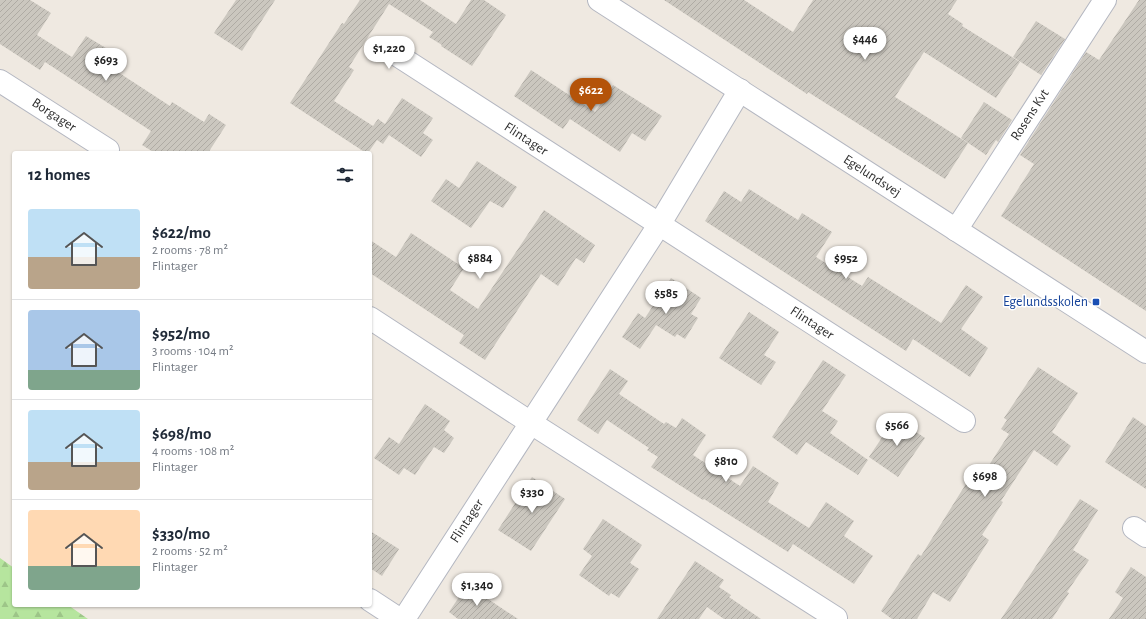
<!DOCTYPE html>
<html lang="en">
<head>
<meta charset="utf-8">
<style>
  body { margin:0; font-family:"Alegreya Sans",sans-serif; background:#f2f2f3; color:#1f2937; height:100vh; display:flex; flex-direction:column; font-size:15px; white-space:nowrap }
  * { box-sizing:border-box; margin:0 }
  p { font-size:13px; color:#747a83 }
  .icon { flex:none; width:22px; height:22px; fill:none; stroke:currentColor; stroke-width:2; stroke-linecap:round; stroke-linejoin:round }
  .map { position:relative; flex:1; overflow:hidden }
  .panel { position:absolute; left:12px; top:151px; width:360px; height:456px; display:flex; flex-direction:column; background:#fff; border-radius:4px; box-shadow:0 1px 3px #0004 }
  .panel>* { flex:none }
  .price { position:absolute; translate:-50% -34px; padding:0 9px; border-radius:14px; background:#fff; color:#222; font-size:13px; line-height:26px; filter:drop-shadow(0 1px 2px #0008) }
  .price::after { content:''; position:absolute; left:50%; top:24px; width:12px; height:9px; margin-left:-6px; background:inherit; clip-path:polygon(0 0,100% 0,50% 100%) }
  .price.on { background:#b45309; color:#fff }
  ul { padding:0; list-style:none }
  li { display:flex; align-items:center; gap:12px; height:100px; padding:0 16px }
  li+li { border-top:1px solid #e0e1e3 }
  li span { display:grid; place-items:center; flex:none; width:112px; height:80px; border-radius:4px; color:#555 }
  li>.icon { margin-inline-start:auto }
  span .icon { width:48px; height:48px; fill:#fffc; stroke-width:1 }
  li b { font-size:17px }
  h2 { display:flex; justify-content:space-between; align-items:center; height:48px; padding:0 16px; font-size:17px }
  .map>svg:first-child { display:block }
</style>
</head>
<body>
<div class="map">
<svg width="1146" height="619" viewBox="0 0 1146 619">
  <defs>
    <pattern id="forest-firs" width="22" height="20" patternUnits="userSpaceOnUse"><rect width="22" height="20" fill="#b6e59e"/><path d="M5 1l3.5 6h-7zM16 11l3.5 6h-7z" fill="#9dc588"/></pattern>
    <pattern id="building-hatch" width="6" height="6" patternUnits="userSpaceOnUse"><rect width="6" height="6" fill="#cbc7bf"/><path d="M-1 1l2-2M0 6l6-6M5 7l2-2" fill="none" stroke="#afaba4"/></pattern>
  </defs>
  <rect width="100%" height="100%" fill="#efe9e1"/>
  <path fill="url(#forest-firs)" d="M0,558L14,568V605H68L88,619H0Z"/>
  <g fill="url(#building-hatch)">
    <path d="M0,0H30L51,13L37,35L72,57L86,36L114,53L107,65L170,106L172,102L204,122L209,114L226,125L208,153H155L142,145L151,131L45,62L40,70L0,44Z"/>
    <path d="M236,0H275L242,51L214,33Z"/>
    <path d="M360,0H420L456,24L471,0H484L506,15L472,66L441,46L442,45L429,37L433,32L389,4L349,67L354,70L334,101L373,126L378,119L385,124L402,98L433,118L423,133L433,140L421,157L389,135L383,144L377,140L368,153H366L290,103L342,23L344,24Z"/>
    <path d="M664,0H744L793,32L813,0H957L948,14L963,24L962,26L1020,62L996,98L924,52L895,97L968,143L945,179L808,92L807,94Z"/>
    <path d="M1139,0H1146V311L1001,216L1034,164L1020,155L1086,52L1099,60Z"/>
    <path d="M1036,21L1065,39L1041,75L1013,57Z"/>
    <path d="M531,70L595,112L613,85L662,116L645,141L632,133L620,152L570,119L563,129L514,96Z"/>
    <path d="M984,102L1012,120L998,142L996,140L986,155L961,138Z"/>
    <path d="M477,161L517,187L503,208L490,201L471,228L431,201L446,179L459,188Z"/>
    <path d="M749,189L798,220L802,213L832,232L816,257L862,286L868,277L941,323L966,285L983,297L961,329L988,348L970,377L913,339L906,351L705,221L724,191L741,202Z"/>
    <path d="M544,210L595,245L584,263L576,258L558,286L541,274L485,360L459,343L464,335L370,273V240L396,257L411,233L464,268L450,290L478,309Z"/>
    <path d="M671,278L701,298L691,314L698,318L685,339L677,334L675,337L656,325L640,349L622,337L638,313L645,318Z"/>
    <path d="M749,312L779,332L764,355L776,362L761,385L719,358Z"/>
    <path d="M823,360L846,375L822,411L838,421L830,433L868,460L858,475L806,442L797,455L772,437Z"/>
    <path d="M1038,367L1078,393L1052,432L1071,446L1057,466L1034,450L1001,501L1003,502L982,535L989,540L950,602L933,592L917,619H892L881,611L918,554L921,556L969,479L977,484L1009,434L1001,429L1007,420L1004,418Z"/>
    <path d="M610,369L628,381L619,394L664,424L666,422L676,428L682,418L706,435L693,455L740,486L753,466L779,483L768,502L809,528L826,502L854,521L844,536L873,556L854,584L793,544L788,552L704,499L703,500L651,467L658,457L647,450L649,448L607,420L598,434L577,420Z"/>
    <path d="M425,404L450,421L444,430L454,438L444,453L434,447L415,475L404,468L399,475L374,458L389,437L399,444Z"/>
    <path d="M1133,417L1146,426V489L1105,462Z"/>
    <path d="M895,418L925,438L898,477L869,457Z"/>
    <path d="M532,477L565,499L531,551L498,530Z"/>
    <path d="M1080,499L1098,510L1073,550L1089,560L1067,592L1069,593L1052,619H1001Z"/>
    <path d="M603,519L642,545L630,563L639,569L619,598L611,593L609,596L579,575L592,556L583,549Z"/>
    <path d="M370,531L399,549L382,576L370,568Z"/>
    <path d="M695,561L724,580L719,587L731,595L729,597L761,619H724L707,607L699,619H657Z"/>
    <path d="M1131,567L1146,577V619H1109L1123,598L1115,592Z"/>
    <path d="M467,585L518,619H458L449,612Z"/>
  </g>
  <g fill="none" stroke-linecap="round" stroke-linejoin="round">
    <defs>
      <g id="minor">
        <path d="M599,0L1146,352"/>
        <path d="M394,53L964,421"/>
        <path d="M0,81L108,150"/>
        <path d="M956,230L1105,0"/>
        <path d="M370,318L531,423L836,618"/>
        <path d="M1134,528L1146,536"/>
        <path d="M370,600L399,619"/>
        <path d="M404,619L659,225L740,90"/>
      </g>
    </defs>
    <use href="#minor" stroke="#b4b7c1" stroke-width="24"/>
    <use href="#minor" stroke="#fff" stroke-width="22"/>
  </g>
  <rect fill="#1a4fb4" stroke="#fff" stroke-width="1.5" x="1092" y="298" width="8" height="8" rx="2"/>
  <g text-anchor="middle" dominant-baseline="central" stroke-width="3" stroke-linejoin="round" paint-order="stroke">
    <g font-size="14" fill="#2e2e2e" stroke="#fff">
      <text transform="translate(54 115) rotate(33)">Borgager</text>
      <text transform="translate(1030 115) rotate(-57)">Rosens Kvt</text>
      <text transform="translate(526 139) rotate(33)">Flintager</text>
      <text transform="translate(872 176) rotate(33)">Egelundsvej</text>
      <text transform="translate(812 323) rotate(33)">Flintager</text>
      <text transform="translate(467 521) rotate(-57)">Flintager</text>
    </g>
    <g font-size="14" fill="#164399" stroke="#fff" text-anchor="end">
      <text x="1088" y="302">Egelundsskolen</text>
    </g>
  </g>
</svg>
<b class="price" style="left:865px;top:61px">$446</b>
<b class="price" style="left:389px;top:70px">$1,220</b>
<b class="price" style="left:106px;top:82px">$693</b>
<b class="price on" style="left:591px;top:112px">$622</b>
<b class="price" style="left:480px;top:280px">$884</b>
<b class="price" style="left:846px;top:280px">$952</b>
<b class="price" style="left:666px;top:315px">$585</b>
<b class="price" style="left:897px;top:447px">$566</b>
<b class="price" style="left:726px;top:483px">$810</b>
<b class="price" style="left:985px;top:498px">$698</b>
<b class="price" style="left:532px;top:514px">$330</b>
<b class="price" style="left:477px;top:607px">$1,340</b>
<section class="panel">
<h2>12 homes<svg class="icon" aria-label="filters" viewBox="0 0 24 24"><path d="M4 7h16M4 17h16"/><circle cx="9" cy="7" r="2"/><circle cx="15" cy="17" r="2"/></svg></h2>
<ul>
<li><span style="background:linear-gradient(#bfe0f5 60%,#b9a48a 0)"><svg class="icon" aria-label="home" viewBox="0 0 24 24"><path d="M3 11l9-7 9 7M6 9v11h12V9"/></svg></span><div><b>$622/mo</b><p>2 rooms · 78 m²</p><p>Flintager</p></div></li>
<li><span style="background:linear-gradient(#a9c7e8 75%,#7fa58c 0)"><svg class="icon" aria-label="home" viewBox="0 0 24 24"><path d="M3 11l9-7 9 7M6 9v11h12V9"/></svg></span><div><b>$952/mo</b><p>3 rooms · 104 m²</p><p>Flintager</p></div></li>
<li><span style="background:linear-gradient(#bfe0f5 65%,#b9a48a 0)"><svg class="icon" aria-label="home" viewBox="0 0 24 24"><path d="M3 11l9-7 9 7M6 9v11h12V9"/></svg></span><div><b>$698/mo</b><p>4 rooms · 108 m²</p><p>Flintager</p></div></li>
<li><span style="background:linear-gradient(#ffd9b3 70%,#7fa58c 0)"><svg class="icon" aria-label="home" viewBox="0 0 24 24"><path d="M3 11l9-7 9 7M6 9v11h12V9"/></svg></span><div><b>$330/mo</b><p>2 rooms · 52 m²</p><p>Flintager</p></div></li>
</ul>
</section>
</div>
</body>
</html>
